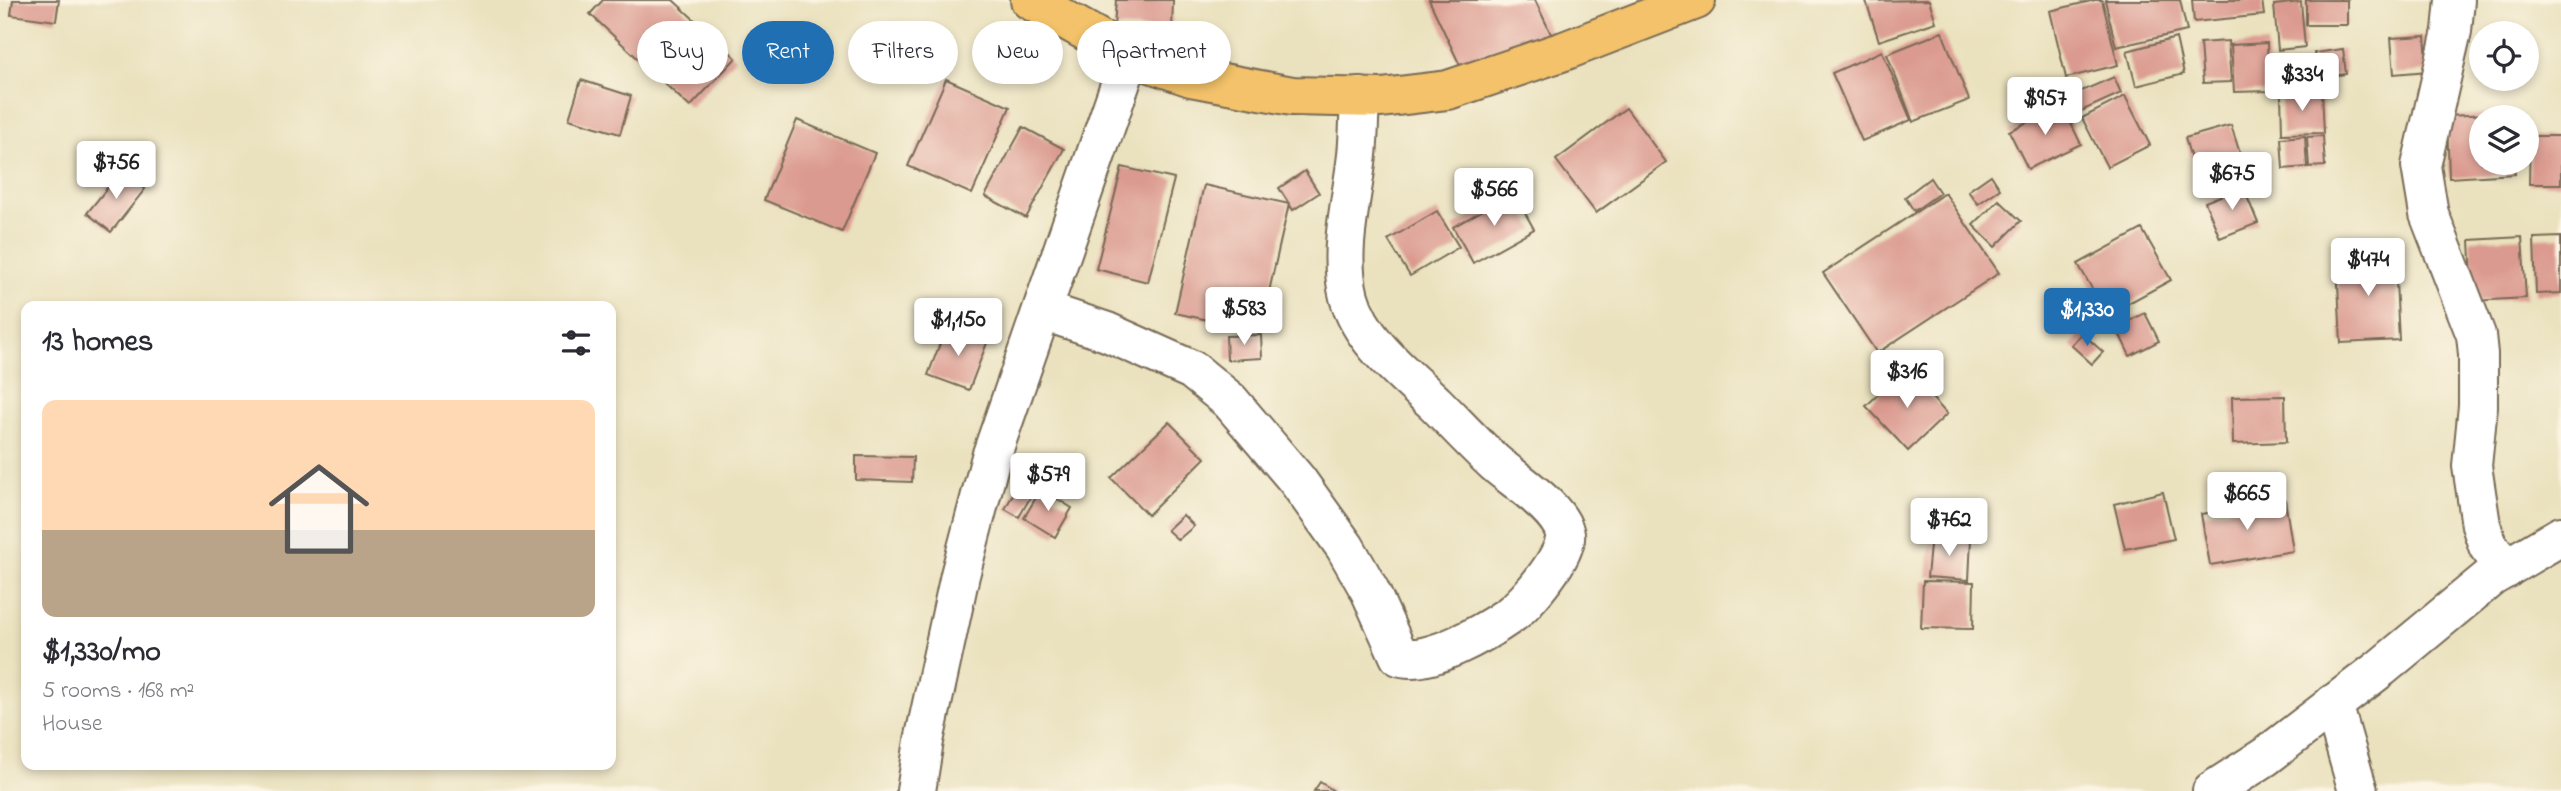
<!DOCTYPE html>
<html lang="en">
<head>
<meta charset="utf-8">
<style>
  body { margin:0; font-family:"Indie Flower",sans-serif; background:#f7f7f7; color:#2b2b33; height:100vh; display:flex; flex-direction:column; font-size:26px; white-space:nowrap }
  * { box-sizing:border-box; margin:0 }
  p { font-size:23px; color:#7c7c81 }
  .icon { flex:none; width:38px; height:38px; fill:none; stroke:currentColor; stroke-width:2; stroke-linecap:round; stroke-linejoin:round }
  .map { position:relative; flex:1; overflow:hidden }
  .panel { position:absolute; left:21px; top:301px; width:595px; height:469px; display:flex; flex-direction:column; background:#fff; border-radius:14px; box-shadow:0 4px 10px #0003 }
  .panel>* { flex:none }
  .top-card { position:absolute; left:637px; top:21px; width:665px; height:63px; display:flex; gap:14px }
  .buttons { position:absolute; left:2469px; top:21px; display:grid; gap:14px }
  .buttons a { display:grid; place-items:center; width:70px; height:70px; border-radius:50%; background:#fff; box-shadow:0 4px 10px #0003; font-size:35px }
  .price { position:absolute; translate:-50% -60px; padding:0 16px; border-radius:7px; background:#fff; color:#222; font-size:23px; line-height:46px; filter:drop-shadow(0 2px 4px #0008) }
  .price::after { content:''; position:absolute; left:50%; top:42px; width:21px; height:16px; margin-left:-10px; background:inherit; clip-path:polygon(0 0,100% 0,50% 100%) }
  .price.active { background:#1f6fb2; color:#fff }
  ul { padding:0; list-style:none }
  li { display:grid; align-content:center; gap:14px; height:371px; padding:0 21px }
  li span { display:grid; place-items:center; height:217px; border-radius:14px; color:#555 }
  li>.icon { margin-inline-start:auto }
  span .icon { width:126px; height:126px; fill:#fffc; stroke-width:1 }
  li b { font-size:30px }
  h2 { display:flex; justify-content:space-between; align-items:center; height:84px; padding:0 21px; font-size:30px }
  .tag { padding:0 24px; border-radius:32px; background:#fff; box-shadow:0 4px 10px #0003; font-size:24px; line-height:63px }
  .tag.active { background:#1f6fb2; color:#fff }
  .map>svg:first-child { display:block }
</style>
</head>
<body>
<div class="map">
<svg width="2561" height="791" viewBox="0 0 2561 791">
  <rect width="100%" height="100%" fill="#fcf5e5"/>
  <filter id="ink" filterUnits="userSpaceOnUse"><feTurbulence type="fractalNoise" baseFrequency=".0143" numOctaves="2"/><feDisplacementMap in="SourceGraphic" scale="14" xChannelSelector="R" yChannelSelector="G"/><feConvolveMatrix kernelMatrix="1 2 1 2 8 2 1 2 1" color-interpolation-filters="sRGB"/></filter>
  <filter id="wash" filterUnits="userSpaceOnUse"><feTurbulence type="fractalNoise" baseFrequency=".00686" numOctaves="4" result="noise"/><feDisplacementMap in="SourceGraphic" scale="28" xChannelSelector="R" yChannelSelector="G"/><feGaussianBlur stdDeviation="1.57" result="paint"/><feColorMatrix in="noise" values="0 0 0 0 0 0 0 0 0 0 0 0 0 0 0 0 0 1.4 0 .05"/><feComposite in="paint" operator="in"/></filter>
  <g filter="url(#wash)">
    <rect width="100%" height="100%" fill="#eae1be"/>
    <g id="blocks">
      <g fill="#db9a8f">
        <path d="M13,0H59L56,21L11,15Z"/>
        <path d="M603,0H673L736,58L690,107L590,14Z"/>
        <path d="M1116,0H1173L1172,30L1114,27Z"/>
        <path d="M1429,0H1535L1552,36L1465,76Z"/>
        <path d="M1929,0L1936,22L1879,41L1866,1Z"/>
        <path d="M2095,0H2102L2118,65L2066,78L2050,11Z"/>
        <path d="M2105,0H2180L2187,31L2116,47Z"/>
        <path d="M2192,0H2262L2264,15L2194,22Z"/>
        <rect x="2306" y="0" width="41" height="25"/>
        <path d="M2301,2L2305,47L2278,50L2274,5Z"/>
        <path d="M1942,32L1969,100L1913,122L1887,54Z"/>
        <path d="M2425,36L2428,71L2394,74L2391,38Z"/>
        <path d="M2176,38L2184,74L2136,86L2127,51Z"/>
        <path d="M2228,41L2231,82L2203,83L2200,43Z"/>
        <path d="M2267,43L2269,91L2234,92L2231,45Z"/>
        <path d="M2343,49L2346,74L2318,78L2314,53Z"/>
        <path d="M1882,51L1911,120L1862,141L1832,73Z"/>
        <path d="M2114,77L2121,93L2077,113L2070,96Z"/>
        <path d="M946,79L1010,107L972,194L908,166Z"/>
        <path d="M581,80L631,96L620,134L569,119Z"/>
        <path d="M2322,91L2324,133L2282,134L2281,93Z"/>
        <path d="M2125,96L2150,145L2107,167L2082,118Z"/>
        <path d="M2062,105L2081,144L2028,169L2009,131Z"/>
        <path d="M1626,108L1666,162L1596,213L1556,160Z"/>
        <path d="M2512,113V117H2482V163H2514L2515,174L2449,178L2447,116Z"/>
        <path d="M797,120L875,153L842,232L764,200Z"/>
        <path d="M2231,125L2243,163L2196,176L2185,138Z"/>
        <path d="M1023,127L1064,149L1026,218L985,196Z"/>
        <path d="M2305,136L2307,167L2283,169L2281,138Z"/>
        <path d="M2323,136L2325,166L2309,167L2307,137Z"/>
        <path d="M2530,136H2561V184H2529Z"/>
        <path d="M1122,167L1174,179L1148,282L1096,269Z"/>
        <path d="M121,171L145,189L111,232L87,213Z"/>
        <path d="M1305,171L1319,193L1293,210L1279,188Z"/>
        <path d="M1991,175L2000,189L1978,204L1968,191Z"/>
        <path d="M1930,178L1940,193L1914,211L1905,197Z"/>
        <path d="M1204,185L1289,204L1260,331L1175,313Z"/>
        <path d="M2243,187L2258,223L2220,238L2205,202Z"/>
        <path d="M1514,193L1534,229L1473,263L1453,227Z"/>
        <path d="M1945,193L1999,273L1877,353L1823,273Z"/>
        <path d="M1999,200L2021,221L1995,247L1973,225Z"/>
        <path d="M1437,211L1459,247L1410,276L1388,240Z"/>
        <path d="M2142,229L2171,280L2107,315L2078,264Z"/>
        <path d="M2522,237L2526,298L2473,301L2470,240Z"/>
        <path d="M2561,237V293L2536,294L2534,238Z"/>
        <path d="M2385,245V262L2395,261L2399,340L2341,343L2337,264L2361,263L2360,246Z"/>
        <path d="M2145,313L2159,341L2130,356L2116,327Z"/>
        <path d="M947,325L988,340L969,390L928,375Z"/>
        <path d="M2082,333L2103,352L2092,364L2071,345Z"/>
        <path d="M1261,335L1262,358L1227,360L1226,336Z"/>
        <path d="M1905,369L1947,414L1908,451L1866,406Z"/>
        <path d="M2285,396L2286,442L2233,444L2232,397Z"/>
        <path d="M1169,422L1205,458L1148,515L1111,478Z"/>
        <path d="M856,456L913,457L912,482L856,480Z"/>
        <path d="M1019,483L1034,491L1019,517L1005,509Z"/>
        <path d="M1041,489L1072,508L1055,537L1024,518Z"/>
        <path d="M2163,492L2174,539L2125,549L2114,504Z"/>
        <path d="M2285,500L2293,551L2210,565L2201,514Z"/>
        <path d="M1183,515L1194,526L1178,540L1167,530Z"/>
        <path d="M1931,535L1971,538L1969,580L1927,577Z"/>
        <path d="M1923,581L1974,582L1973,629L1921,628Z"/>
        <path d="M1320,782L1334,791H1314Z"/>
      </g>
    </g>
  </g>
  <g filter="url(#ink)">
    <use href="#blocks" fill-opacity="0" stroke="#786a56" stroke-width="2"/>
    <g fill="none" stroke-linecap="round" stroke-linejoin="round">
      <defs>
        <g id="minor">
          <path d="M2455,0L2452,31L2421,166L2429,214L2476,335L2478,354V406L2472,466L2481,525L2488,546L2506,569"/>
          <path d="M1044,311L1107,332L1192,370L1230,401L1297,480L1345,547L1370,591L1399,656C1427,667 1487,631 1510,615C1526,604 1569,553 1565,534C1560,508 1514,480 1495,463C1474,444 1455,423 1435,403C1403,373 1361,341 1349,297C1337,251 1352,202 1357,155C1359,136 1359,116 1360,97"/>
          <path d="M2333,704L2358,791"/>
          <path d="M916,791L924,741L960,575L991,457L1130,56"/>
          <path d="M2212,791L2265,757L2381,668L2491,577L2561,536"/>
        </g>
        <path id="primary" d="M1030,0L1130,56L1191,77L1292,96L1381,98L1448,90L1564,51L1696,0"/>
      </defs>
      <use href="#minor" stroke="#786a56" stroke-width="42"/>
      <use href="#primary" stroke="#786a56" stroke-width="42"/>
      <use href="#minor" stroke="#fff" stroke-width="38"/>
      <use href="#primary" stroke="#f3c26a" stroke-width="38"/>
    </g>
  </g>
</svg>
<div class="buttons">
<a><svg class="icon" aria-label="locate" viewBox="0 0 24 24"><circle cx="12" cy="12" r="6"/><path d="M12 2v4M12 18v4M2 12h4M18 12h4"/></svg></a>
<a><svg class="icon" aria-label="layers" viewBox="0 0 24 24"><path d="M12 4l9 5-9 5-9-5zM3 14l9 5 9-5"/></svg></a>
</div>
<b class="price" style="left:2302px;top:113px">$334</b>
<b class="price" style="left:2045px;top:137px">$957</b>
<b class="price" style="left:116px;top:201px">$756</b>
<b class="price" style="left:2232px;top:212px">$675</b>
<b class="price" style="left:1494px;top:228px">$566</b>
<b class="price" style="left:2368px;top:298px">$474</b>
<b class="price" style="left:1244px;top:347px">$583</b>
<b class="price active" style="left:2087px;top:348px">$1,330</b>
<b class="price" style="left:958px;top:358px">$1,150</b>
<b class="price" style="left:1907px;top:410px">$316</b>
<b class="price" style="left:1048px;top:513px">$579</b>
<b class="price" style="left:2247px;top:532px">$665</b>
<b class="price" style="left:1949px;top:558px">$762</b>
<div class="top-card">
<a class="tag">Buy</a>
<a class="tag active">Rent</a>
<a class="tag">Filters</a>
<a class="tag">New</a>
<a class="tag">Apartment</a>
</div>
<section class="panel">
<h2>13 homes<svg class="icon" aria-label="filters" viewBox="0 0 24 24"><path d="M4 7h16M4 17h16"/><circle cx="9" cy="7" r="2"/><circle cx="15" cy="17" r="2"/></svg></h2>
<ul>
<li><span style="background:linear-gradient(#ffd9b3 60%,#b9a48a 0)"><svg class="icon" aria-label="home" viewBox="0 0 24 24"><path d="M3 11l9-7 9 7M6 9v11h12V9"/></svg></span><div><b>$1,330/mo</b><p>5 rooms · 168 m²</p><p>House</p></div></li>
</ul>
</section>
</div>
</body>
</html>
